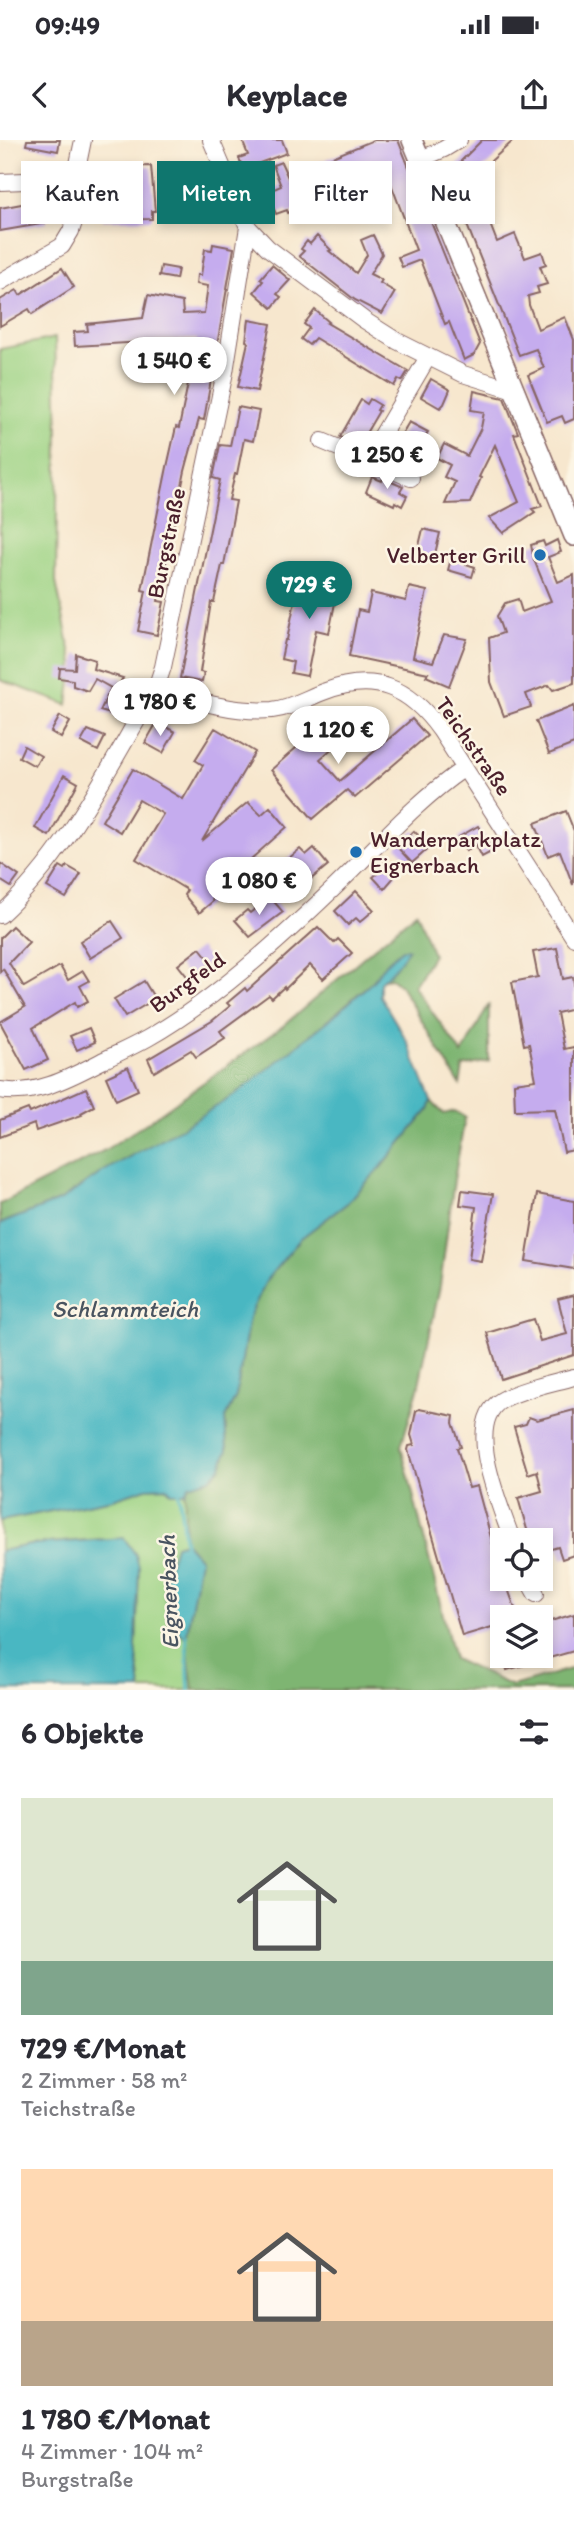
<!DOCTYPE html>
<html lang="de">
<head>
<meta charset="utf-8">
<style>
  body { margin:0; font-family:Itim,sans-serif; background:#f7f7f7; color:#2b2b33; height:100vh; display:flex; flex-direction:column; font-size:26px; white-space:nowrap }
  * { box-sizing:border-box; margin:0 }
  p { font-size:23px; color:#7c7c81 }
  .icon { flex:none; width:38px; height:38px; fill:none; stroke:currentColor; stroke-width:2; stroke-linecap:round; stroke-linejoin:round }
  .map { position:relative; height:1550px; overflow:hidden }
  .details { display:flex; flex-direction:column; background:#fff; flex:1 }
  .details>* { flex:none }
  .banner { position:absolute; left:21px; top:21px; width:532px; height:63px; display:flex; gap:14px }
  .fabs { position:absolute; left:490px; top:1388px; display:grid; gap:14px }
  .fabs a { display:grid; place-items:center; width:63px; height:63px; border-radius:0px; background:#fff; box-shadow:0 4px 10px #0003; font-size:35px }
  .price { position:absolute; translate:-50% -60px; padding:0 16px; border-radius:24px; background:#fff; color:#222; font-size:23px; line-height:46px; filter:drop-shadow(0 2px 4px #0008) }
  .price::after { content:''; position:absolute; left:50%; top:42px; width:21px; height:16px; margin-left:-10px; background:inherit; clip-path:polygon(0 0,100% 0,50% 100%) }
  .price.current { background:#0f766e; color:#fff }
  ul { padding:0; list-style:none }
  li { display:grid; align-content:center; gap:14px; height:371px; padding:0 21px }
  li span { display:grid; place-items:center; height:217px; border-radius:0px; color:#555 }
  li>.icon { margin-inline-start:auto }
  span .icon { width:126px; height:126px; fill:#fffc; stroke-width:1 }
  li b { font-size:30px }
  h2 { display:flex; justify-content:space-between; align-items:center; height:84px; padding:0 21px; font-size:30px }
  .tag { padding:0 24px; border-radius:0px; background:#fff; box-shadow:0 4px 10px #0003; font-size:24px; line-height:63px }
  .tag.current { background:#0f766e; color:#fff }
  .status { display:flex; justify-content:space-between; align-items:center; height:49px; padding:0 35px; background:#fff; direction:ltr }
  .status svg { height:19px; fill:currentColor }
  header { display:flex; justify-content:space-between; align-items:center; height:91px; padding:0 21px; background:#fff; font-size:32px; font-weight:800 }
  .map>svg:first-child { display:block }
</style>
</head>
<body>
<div class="status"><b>09:49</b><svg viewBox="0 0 49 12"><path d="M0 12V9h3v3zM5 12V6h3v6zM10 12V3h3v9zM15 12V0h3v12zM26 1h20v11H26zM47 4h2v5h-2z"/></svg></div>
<header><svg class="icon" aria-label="back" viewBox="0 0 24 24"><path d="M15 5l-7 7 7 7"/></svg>Keyplace<svg class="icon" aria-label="share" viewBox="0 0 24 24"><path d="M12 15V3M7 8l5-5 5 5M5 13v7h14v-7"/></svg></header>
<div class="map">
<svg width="574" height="1550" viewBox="0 0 574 1550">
  <rect width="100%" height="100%" fill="#fcf5e5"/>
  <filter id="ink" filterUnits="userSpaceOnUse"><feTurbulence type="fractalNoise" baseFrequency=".0143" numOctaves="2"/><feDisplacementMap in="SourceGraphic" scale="14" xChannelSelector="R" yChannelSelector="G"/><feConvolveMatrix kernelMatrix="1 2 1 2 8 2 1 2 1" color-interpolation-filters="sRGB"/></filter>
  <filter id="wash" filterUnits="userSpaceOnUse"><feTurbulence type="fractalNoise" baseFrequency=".00686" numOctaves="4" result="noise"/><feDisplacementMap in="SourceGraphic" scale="28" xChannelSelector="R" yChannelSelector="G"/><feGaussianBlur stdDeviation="1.57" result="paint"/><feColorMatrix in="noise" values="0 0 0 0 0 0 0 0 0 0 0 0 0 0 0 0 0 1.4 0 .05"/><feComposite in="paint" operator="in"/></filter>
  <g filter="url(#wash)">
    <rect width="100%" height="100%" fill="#f7e7ce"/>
    <g fill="#9dd384" stroke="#747958" stroke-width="2">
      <path d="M55,198L58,292L56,442L73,524L68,565L0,540V209Z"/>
      <path d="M166,1347L172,1353H185V1402L175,1405L168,1481L186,1498L193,1550H141L136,1506L139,1427L100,1399L35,1404L0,1411V1381L113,1359L146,1348Z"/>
    </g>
    <g fill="#7eb572" stroke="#646a4e" stroke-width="2">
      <path d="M416,772L433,815L414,846L462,914L489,864V921L463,927L460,945L400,845L391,838L373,841L297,907L236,954L190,983L104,1031L61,1060L0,1084V1064L105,1010L145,984L283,886Z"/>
      <path d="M431,961L444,974L455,971L465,977L454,1040L440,1146L418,1249L401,1306L454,1519L512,1546L574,1528V1550H193L186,1498L200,1419L185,1402V1353L189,1345L227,1311L225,1278L236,1256L249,1177L267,1139L301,1098L346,1064L381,1027L428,970Z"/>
    </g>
    <g fill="#48b7c2" stroke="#496b76" stroke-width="2">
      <path d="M402,809H409L394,829L380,842V856L407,901L431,961L428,970L381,1027L346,1064L301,1098L267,1139L249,1177L236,1256L225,1278L227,1311L221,1327L210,1339L189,1345L185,1353H172L166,1347L146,1348L113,1359L0,1381V1084L61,1060L104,1031L190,983L236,954L334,876L373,841L385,824Z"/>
      <path d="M124,1398L136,1415L139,1427L136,1506L141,1550H0V1411L35,1404Z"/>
      <path d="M185,1402L200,1419L186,1498L168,1481L164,1443L175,1405Z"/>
    </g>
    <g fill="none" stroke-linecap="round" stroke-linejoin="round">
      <g stroke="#48b7c2" stroke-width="3.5">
        <path d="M179,1353L185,1406"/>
        <path d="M186,1495L189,1550"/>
      </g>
    </g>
    <g id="blocks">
      <g fill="#c5acee">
        <path d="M27,0H60L58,11L26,5Z"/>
        <path d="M242,0H282L287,13L243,29L239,18L248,15Z"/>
        <path d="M374,0H398L480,204L474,215L464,220L449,182L445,184L420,120L402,127L398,117L416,110L385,28L339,46L347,67L334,72L327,53L302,64L303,67L288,73L287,70L276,74L267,52L281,46L273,25L281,22L290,42L318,31L315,24Z"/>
        <path d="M482,0H514L469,41L485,81L488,79L497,102L515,94L525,118L542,112L546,124L540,126L547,144L537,147L539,153L528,156L529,165L538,189L565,177L574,200V279L565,283L562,276L547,282L528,235L544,228L536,209L519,215L447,35Z"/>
        <path d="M151,26L155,71H152V79L103,80V71H100V36H102V27Z"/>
        <path d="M43,60L47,83L0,91V68Z"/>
        <path d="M373,95L382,114L370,134L382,140L380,143L395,152L382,174L355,160L299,116L304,111L301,109L307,101L310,104L317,96L331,110L329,111L356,133L367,115L361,100Z"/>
        <path d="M213,104L234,108L233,114L204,280L199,279L185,331L158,461L164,462L157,495L138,491L146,451L142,450L167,327L176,287L179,288L197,199L75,206L74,192L88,191L87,184L143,178L148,155L182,162L183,174L204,173L208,146L196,144L197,135H201L205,109L212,110Z"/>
        <path d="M272,125L290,140L277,154L281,157L272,168L254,152L263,141L260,139Z"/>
        <path d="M161,126L178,129L176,139L159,136Z"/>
        <path d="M62,128L74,147L32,174L29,169L0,186V160L17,150L20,155Z"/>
        <path d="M315,170L329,182L327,183L408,231L402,241L398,239L394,246L315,198L309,205L301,199L309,188L304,184Z"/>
        <path d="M249,180L271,184L257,251L238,247L248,202L246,201Z"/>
        <path d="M431,239L450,250L444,264L440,268L421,257Z"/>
        <path d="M474,251L504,258L518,293L514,294L542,366L532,369L535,372L503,393L489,378L519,362L495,305L479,337L481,338L470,363L445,364L455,342L444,337L450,325L437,318L444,304L467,316L481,288L484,272L471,270Z"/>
        <path d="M370,259L380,265L377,270L379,271L359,305L340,297L361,260L367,264Z"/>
        <path d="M238,267L259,271L253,301L244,299L237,334H235L229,360L236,361L224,425H222L214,462H211L200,532L204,533L202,542L180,538L220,340L213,338L220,305L230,306Z"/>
        <path d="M409,282L428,292L417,310L399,299Z"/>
        <path d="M372,337L382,341L383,338L403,347L400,352L407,356L402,366L395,362L394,365L366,352Z"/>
        <path d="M423,389L440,393L434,418L417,414Z"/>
        <path d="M557,400L561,412L548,417L558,442L574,435V543L553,550L549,545L526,554L531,567L504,576L491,542L489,498L503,493L497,476L505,463L518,459L522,472L551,461L534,420L531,405L543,401L545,406Z"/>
        <path d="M451,419L475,427L472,437L448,430Z"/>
        <path d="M300,436L339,443L329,493L316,490L307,536L291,533L293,522L281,519L285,500H287Z"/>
        <path d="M409,447L427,451L413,517L433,522L444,495L467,499L449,546L426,536L428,533L349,516L358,470L367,472L371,453L406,461Z"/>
        <path d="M76,514L95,520L93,529L123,538L121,541L130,544L118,576L100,571L111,548L95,539L88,551L73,546V540L59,538L60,528L75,529Z"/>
        <path d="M574,566V604L549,614L536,581Z"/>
        <path d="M60,576L70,582L61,598L51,592Z"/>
        <path d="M325,577L344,598L320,619L340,641L412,579L427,596L355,658L347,650L313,679L271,630L305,600L302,597Z"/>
        <path d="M157,582L175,592L163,613L145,603Z"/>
        <path d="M215,588L255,612L202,701L248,662L261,675L270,667L287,687L251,719L264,734L246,749L233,734L214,751L212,762L199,773L184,755L187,750L136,719L163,674L139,660L120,692L102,681L133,629L183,659L203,625L195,620Z"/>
        <path d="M88,590L105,597L98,611L81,602Z"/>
        <path d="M24,606L41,616L35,626L19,617Z"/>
        <path d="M64,635L78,643L49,696L35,688Z"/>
        <path d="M566,671L574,691L573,745L560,711L548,716L535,683Z"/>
        <path d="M478,686L493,711L482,717L476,705L466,711L459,697Z"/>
        <path d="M414,691L430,707L412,723L397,707Z"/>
        <path d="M314,708L328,725L304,745L284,722L300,709L306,715Z"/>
        <path d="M385,722L396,735L384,749L373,737L378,733L375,730Z"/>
        <path d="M0,723L19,736L11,747L0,740Z"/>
        <path d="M60,726L65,729L67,726L81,734L66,758L47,747Z"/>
        <path d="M356,751L374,770L360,782L356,778L348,785L335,771Z"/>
        <path d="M270,757L283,772L250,797L235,780L247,770L250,773Z"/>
        <path d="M112,781L123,798L90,818L80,801Z"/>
        <path d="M12,786L29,802L9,823L24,847L60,826L68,840L83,831L89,841L80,846L88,861L77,867L75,862L33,888L48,920L26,930L0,882L25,867L3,829L0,832V798Z"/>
        <path d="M318,787L334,803L338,799L352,813L323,839L310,825L285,849L284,847L272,858L269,855L220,891L225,898L196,917L191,910L154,932L148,919L212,881L230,866L227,863L245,848L247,851Z"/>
        <path d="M200,808L212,823L190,840L178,825Z"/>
        <path d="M557,808L563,839L573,837L574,843V869L557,873L564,909L574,907V1010L564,1012L555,969L515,970L514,943L536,940L529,904L524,905L512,842L538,837L533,812Z"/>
        <path d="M144,841L155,859L125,877L114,859Z"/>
        <path d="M89,888L95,902L77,910L70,896Z"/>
        <path d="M128,927L138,950L116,960L106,937Z"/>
        <path d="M86,948L94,966L81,973L82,975L36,991L34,984L0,997V980L28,969L30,973Z"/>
        <path d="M462,1050L493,1054L481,1121L469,1119L476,1067L460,1065Z"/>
        <path d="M537,1054L574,1061V1129L526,1121Z"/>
        <path d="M574,1155V1215L501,1239L487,1193L533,1179L540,1201L567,1194L558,1159Z"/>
        <path d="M419,1269L454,1276L453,1283L461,1307L457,1308L469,1348L477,1346L505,1449H508L515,1468L522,1477H502V1484L462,1496L408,1310L409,1306L414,1305L411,1295L416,1271Z"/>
        <path d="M574,1270V1415L562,1419L558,1407L541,1412V1400H530L518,1358L542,1351L537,1331L528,1334L514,1287L526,1284L529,1277L537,1280Z"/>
        <path d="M574,1474V1511L507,1530L503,1516H541V1479L549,1476L551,1481Z"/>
      </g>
    </g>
  </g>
  <g filter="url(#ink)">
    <use href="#blocks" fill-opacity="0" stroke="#876564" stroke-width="2"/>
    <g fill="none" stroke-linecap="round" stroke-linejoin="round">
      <defs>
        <g id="minor">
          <path d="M421,19L444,9L459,0"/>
          <path d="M0,42L75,39"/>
          <path d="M248,87L268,108L364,180L397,201L463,234L514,250"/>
          <path d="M0,142L62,106L71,91L76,76L75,39L83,0"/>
          <path d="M322,301L411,338"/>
          <path d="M368,319L428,217"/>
          <path d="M156,548C194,560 232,573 272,570C291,568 307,558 323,552C375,532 409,547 440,590L574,798"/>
          <path d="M0,775C68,713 109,626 156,548L163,527L225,232L248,87L211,0"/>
          <path d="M0,950C36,956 69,938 100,922C116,914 132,907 148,898C212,862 281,799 334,748C376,708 415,662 463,629"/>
          <path d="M512,1400C501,1366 462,1283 502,1260C521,1249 553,1243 574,1237"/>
          <path d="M527,1438L536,1454"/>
        </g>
        <path id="major" d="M412,0L574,396"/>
      </defs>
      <use href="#minor" stroke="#876564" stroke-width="18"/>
      <use href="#major" stroke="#876564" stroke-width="22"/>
      <use href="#minor" stroke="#fff" stroke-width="16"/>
      <use href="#major" stroke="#fff" stroke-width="19"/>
    </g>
  </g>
  <g fill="#1f6fb2" stroke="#fcf5e5" stroke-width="2.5">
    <circle cx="540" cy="415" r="7"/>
    <circle cx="356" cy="712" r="7"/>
  </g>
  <g text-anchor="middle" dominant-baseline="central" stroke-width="5" stroke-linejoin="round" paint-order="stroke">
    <g font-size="23" fill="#4a1f2b" stroke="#fcf5e5">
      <text transform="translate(166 403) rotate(-78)">Burgstraße</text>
      <text transform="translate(474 606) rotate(55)">Teichstraße</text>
      <text transform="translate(187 842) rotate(-36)">Burgfeld</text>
    </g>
    <g font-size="23" fill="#4a1f2b" stroke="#fcf5e5" text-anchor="end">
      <text x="526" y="415">Velberter Grill</text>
      <text x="370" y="699" text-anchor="start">Wanderparkplatz<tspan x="370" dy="26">Eignerbach</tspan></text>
    </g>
    <g font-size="24" font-style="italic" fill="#495460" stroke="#fcf5e5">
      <text x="125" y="1168">Schlammteich</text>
      <text transform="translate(168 1452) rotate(-92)">Eignerbach</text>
    </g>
  </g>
</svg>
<div class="fabs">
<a><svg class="icon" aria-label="locate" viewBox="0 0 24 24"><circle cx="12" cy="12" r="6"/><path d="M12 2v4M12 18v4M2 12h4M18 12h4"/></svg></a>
<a><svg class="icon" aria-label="layers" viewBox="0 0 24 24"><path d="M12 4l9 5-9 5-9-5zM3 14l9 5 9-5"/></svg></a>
</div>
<b class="price" style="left:174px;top:257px">1 540 €</b>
<b class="price" style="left:387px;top:351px">1 250 €</b>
<b class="price current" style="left:309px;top:481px">729 €</b>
<b class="price" style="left:160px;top:598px">1 780 €</b>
<b class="price" style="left:338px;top:626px">1 120 €</b>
<b class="price" style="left:259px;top:777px">1 080 €</b>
<div class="banner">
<a class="tag">Kaufen</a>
<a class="tag current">Mieten</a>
<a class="tag">Filter</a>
<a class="tag">Neu</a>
</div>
</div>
<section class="details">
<h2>6 Objekte<svg class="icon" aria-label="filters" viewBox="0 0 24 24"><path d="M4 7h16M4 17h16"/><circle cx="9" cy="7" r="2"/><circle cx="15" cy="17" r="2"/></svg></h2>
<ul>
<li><span style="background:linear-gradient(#dfe7d0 75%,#7fa58c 0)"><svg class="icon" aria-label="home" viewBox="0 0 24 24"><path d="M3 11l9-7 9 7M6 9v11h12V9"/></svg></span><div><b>729 €/Monat</b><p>2 Zimmer · 58 m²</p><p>Teichstraße</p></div></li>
<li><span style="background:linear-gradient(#ffd9b3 70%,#b9a48a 0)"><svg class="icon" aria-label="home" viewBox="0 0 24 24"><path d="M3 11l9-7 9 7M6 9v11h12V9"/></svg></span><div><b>1 780 €/Monat</b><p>4 Zimmer · 104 m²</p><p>Burgstraße</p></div></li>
</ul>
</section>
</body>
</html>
